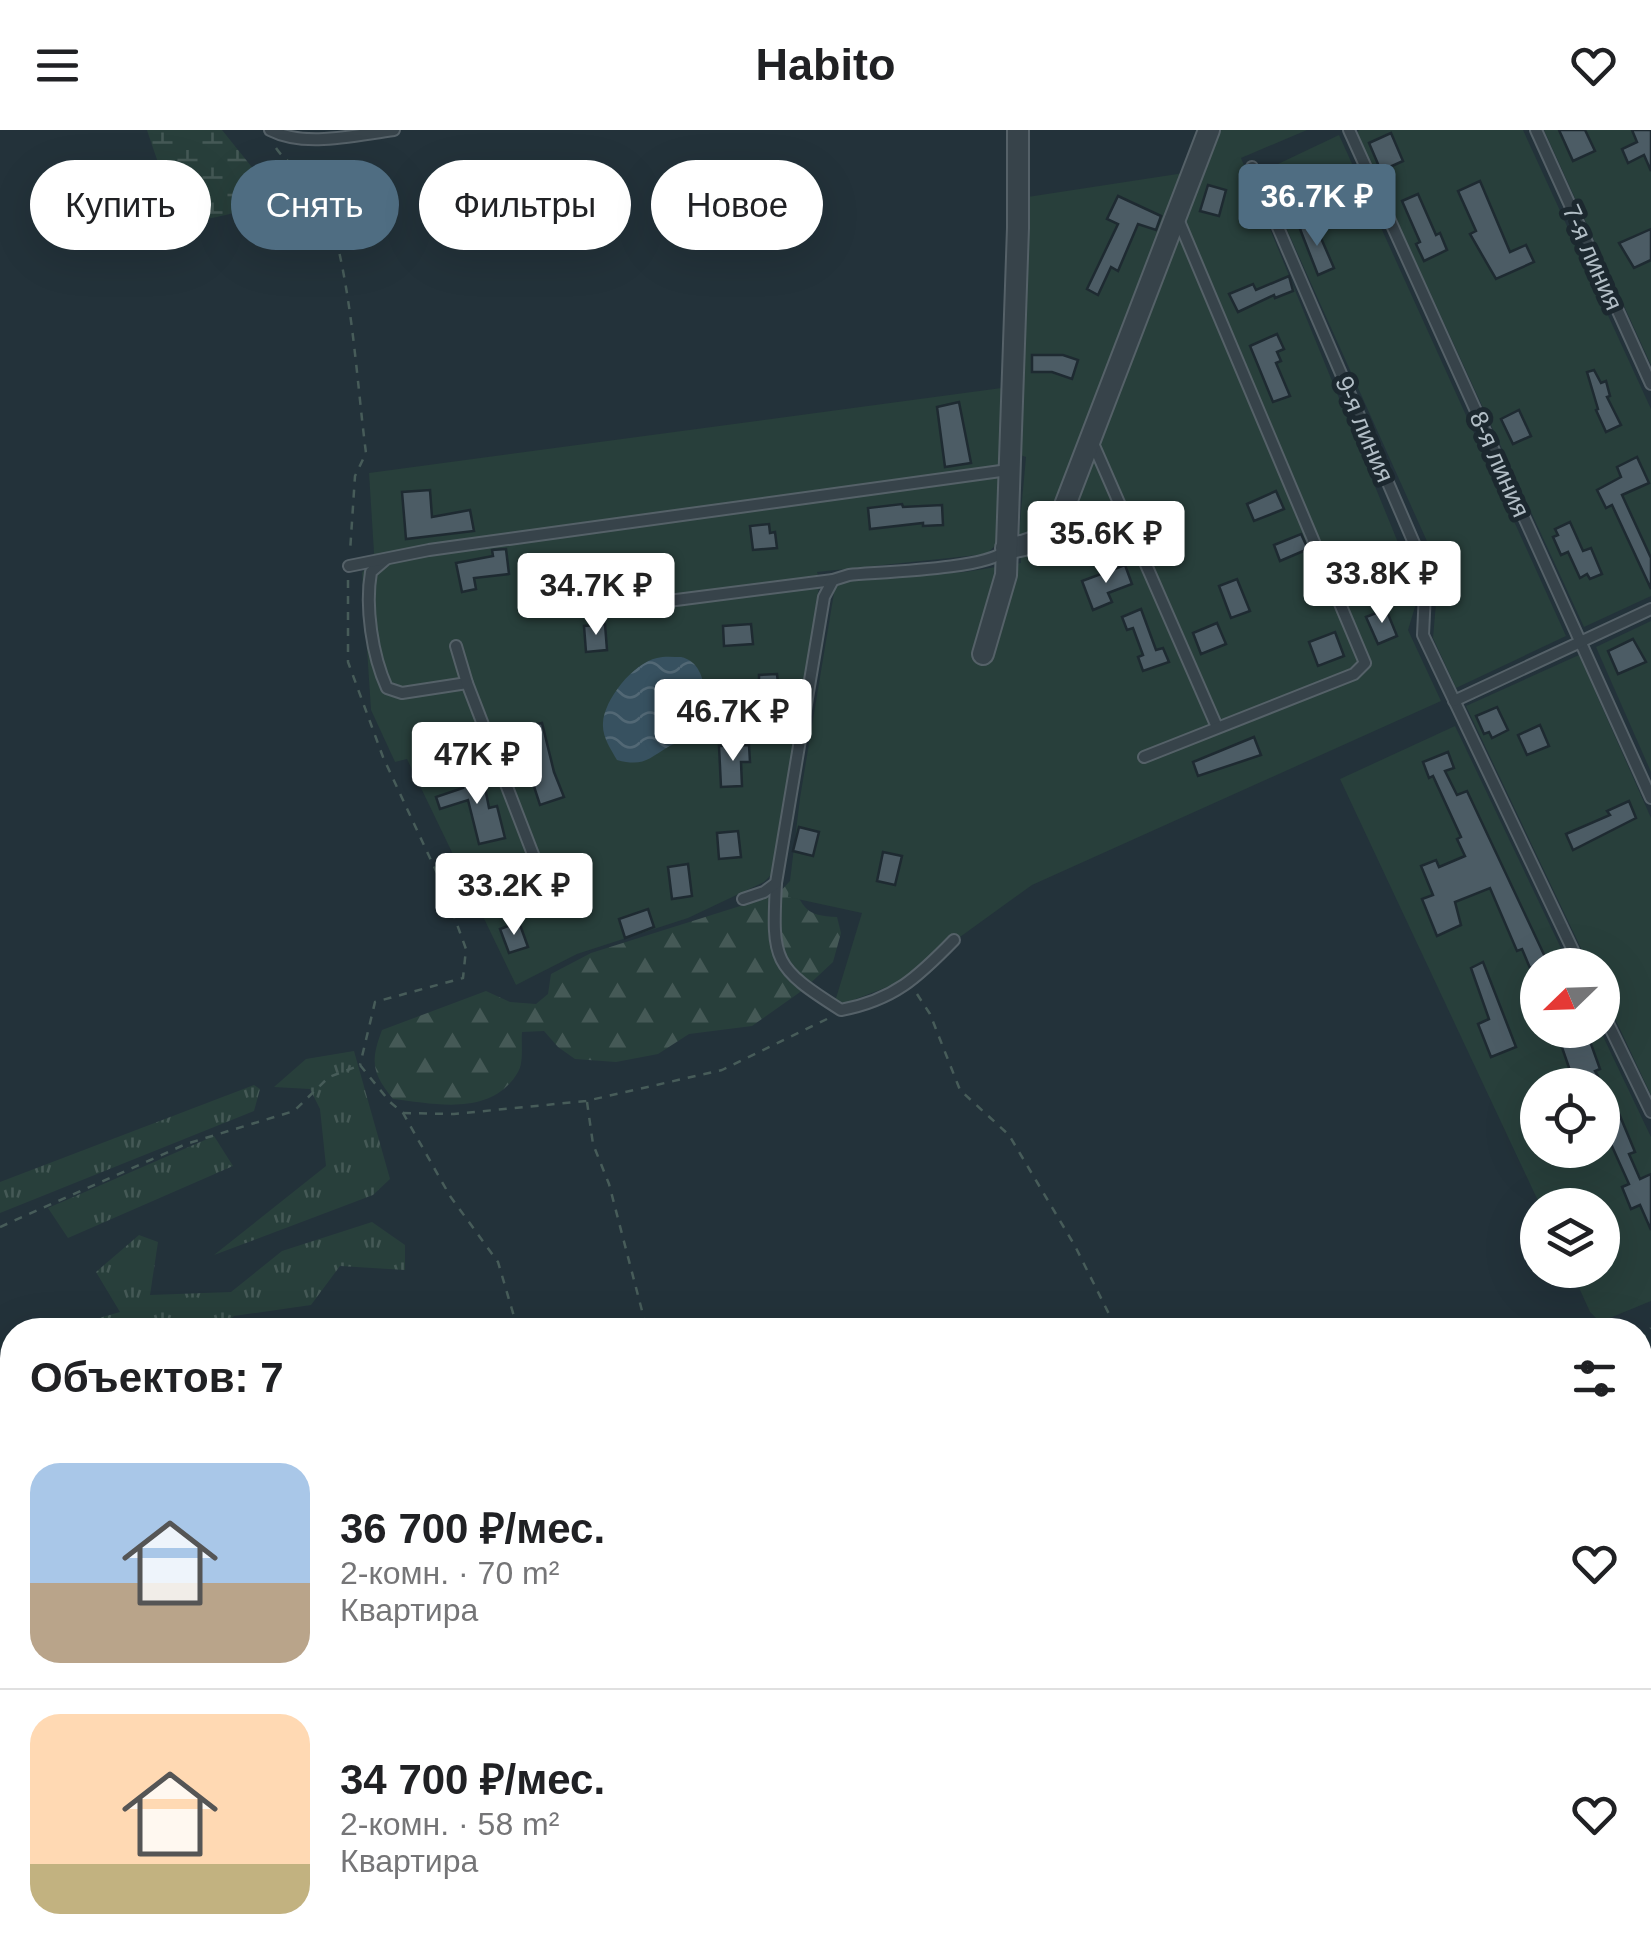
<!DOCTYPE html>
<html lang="ru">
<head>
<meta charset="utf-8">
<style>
  body { margin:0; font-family:Helvetica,sans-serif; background:#f2f2f2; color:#202124; height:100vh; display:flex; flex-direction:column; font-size:38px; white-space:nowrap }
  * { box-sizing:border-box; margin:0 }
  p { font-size:32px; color:#757577 }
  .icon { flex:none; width:55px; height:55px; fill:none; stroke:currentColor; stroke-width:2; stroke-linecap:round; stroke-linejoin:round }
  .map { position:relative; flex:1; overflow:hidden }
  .sheet { position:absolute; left:0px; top:1188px; width:1652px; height:642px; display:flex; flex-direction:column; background:#fff; border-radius:40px 40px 0 0; box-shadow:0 10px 40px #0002 }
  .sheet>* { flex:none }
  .guide { position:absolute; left:30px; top:30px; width:1000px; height:90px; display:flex; gap:20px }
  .needle { width:65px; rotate:247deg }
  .fabs { position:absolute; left:1520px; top:818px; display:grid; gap:20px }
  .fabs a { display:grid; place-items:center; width:100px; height:100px; border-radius:50%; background:#fff; box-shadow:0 10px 40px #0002; font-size:50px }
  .price { position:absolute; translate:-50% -85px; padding:0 22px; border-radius:10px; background:#fff; color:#222; font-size:32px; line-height:65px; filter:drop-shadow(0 2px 5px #0008) }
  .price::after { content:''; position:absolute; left:50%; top:60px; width:30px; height:22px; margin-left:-15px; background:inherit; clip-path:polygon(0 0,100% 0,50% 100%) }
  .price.on { background:#4f6d82; color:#fff }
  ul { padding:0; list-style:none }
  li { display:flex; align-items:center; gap:30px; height:250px; padding:0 30px }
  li+li { border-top:2px solid #e0e0e0 }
  li span { display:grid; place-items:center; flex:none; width:280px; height:200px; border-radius:30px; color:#555 }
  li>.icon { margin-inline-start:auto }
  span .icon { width:120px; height:120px; fill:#fffc; stroke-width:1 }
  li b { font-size:42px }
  h2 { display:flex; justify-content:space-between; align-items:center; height:120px; padding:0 30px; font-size:42px }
  .tag { padding:0 35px; border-radius:45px; background:#fff; box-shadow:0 10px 40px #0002; font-size:35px; line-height:90px }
  .tag.on { background:#4f6d82; color:#fff }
  header { display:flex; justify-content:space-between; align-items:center; height:130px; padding:0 30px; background:#fff; font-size:45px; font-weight:700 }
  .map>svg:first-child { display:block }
</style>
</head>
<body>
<header><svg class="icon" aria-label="menu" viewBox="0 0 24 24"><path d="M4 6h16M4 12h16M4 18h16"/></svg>Habito<svg class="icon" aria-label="heart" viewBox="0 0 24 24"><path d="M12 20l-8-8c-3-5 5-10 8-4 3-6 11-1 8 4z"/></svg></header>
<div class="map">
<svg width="1651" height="1829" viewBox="0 0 1651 1829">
  <defs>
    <pattern id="grass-tufts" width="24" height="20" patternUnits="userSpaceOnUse" patternTransform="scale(2.5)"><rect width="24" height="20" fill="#283f3b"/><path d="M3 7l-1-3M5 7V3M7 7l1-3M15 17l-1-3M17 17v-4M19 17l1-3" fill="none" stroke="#455956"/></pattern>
    <pattern id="forest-firs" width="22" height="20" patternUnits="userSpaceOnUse" patternTransform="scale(2.5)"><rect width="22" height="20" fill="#283f3b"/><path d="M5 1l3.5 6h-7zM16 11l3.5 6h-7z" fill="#455956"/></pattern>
    <pattern id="wetland-marsh" width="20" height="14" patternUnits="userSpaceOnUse" patternTransform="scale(2.5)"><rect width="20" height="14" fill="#283f3b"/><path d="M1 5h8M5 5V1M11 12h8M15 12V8" fill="none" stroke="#455956"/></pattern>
    <pattern id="water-waves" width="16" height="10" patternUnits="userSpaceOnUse" patternTransform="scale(2.5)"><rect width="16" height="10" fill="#375160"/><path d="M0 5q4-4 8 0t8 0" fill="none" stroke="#526875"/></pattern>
  </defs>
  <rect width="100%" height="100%" fill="#23323a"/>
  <g fill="url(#grass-tufts)">
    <path d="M354,921L390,1049L373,1065L214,1125L326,1036L320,979L310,959L274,957L306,929Z"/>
    <path d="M254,955L260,959L254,981L0,1083V1052Z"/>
    <path d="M214,1006L233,1036L68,1108L48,1078Z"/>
    <path d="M372,1092L405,1115V1140L340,1136L311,1175L234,1186L219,1200H57L120,1182L96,1142L139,1105L158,1112L150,1165L231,1162L282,1121Z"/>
  </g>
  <path fill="url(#forest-firs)" d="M790,751C804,778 805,786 837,787L841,803L833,832L803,860L752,896L689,904L658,924L616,932L575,929L558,917L544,901L522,902C521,914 524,932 518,942C492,987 436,974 393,969C372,943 370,932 382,900L486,861L510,872L536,874L548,864L551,844L591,823L778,764Z"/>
  <path fill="url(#wetland-marsh)" d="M147,0H222L267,56C255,83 224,85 197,91C169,70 158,33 147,0Z"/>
  <g fill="#283f3b" fill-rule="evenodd">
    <path d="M1216,0H1307L1241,28L1419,464L1408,500L1441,571L1032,755L895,854L833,878L862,783L788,767L800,668L835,457L845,449L965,442L1021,433L1019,403L1026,327L1017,324L1021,68L1184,43Z"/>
    <path d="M1359,0H1523L1651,279V466L1584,497L1357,4Z"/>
    <path d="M1544,0H1651V235Z"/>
    <path d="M1339,5L1566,506L1456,558L1433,508L1439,438L1261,42Z"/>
    <path d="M1009,257V401L987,424L817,442L820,451L773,743L764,752L688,788L577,824L516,855L407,629L395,632L371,580L362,443L374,423L369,343Z"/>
    <path d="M1651,491V642L1596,517Z"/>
    <path d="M1579,525L1651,688V965L1603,863L1602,835H1589L1466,576Z"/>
    <path d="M1455,596L1569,835H1538V900H1600L1651,1007V1171L1600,1192L1590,1182L1571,1140H1602V1075H1540L1340,649ZM1538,955H1602V1020H1538Z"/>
  </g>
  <path fill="url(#water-waves)" d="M681,527C710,533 709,580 695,602C688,613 678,611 668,617C648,629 643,637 617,630C611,619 602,607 603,593C604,570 633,533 657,528C664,526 673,527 681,527Z"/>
  <g fill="#4c5c65" stroke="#1e2a31" stroke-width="2.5">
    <path d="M1559,0H1585L1595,21L1573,31Z"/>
    <path d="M1632,0H1651V41L1644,25L1628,33L1622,19L1637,12Z"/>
    <path d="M1391,3L1403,31L1381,41L1369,13Z"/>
    <path d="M1480,51L1510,122L1526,115L1534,132L1496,149L1470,104L1476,101L1458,61Z"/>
    <path d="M1208,55L1226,60L1219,86L1200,81Z"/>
    <path d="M1418,64L1436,105L1440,103L1447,120L1424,131L1416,114L1420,112L1402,71Z"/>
    <path d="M1118,66L1161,86L1156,100L1138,94L1118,141L1111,137L1098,165L1087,159L1118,94L1107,89Z"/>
    <path d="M1314,92L1334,138L1318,145L1300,99Z"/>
    <path d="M1651,99V130L1634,138L1619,113Z"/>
    <path d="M1289,146L1293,161L1275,168L1274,165L1238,182L1229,164L1253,154L1256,160Z"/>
    <path d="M1277,204L1284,219L1277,222L1281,231L1276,233L1290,266L1273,272L1250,216Z"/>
    <path d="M1032,225H1063L1078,230L1072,249L1052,242H1032Z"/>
    <path d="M1594,240L1601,253L1606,251L1610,266L1607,267L1621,295L1606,302L1596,280L1598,279L1587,242Z"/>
    <path d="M959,272L971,333L945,337L937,277Z"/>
    <path d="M1519,280L1531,306L1513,314L1501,289Z"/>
    <path d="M1637,327L1649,353L1622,365L1651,428V459L1612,375L1606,378L1597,360L1621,347L1617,337Z"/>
    <path d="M430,360L432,387L470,380L474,401L406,409L402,362Z"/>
    <path d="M1276,361L1284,379L1254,391L1247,374Z"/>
    <path d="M902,374L903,377L942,375L943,395L923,396V393L870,399L868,378Z"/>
    <path d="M1570,392L1583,421L1591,418L1602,444L1590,449L1587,444L1580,448L1568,422L1561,425L1553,407L1558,405L1555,399Z"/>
    <path d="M769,394L770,403L775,402L777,418L753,420L750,396Z"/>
    <path d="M1301,404L1308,419L1280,431L1274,415Z"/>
    <path d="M506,419L509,444L474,448L476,459L462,462L456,433L493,426L492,420Z"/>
    <path d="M1125,435L1132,454L1108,463L1112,472L1093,480L1082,451Z"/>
    <path d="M1237,449L1250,481L1231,488L1219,456Z"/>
    <path d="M1141,479L1156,520L1163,518L1169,532L1143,541L1138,527L1143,525L1133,498L1127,500L1122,487Z"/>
    <path d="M1386,479L1397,506L1378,514L1366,487Z"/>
    <path d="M1217,493L1226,514L1201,524L1193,503Z"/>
    <path d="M605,494L607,520L586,522L584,496Z"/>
    <path d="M751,494L753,514L724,516L723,496Z"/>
    <path d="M1335,502L1344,526L1318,536L1309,512Z"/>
    <path d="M1633,509L1646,532L1618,544L1608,521Z"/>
    <path d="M777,544L778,553H785L786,570H778L779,579L761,580L760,571L752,572L751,555L759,554V545Z"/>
    <path d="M1497,577L1508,600L1492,608L1489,602L1484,604L1476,586Z"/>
    <path d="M542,593L554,642L564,667L540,675L530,644L516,641L519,624L513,599Z"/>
    <path d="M1540,595L1549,616L1527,625L1518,605Z"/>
    <path d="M1254,607L1261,625L1198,646L1193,632Z"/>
    <path d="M749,615L750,632H741L742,656L721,657L719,616Z"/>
    <path d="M1448,622L1454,638L1445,641L1457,665L1467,661L1547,831L1530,838L1522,819L1517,821L1490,758L1455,772L1461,795L1437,806L1422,769L1433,765L1421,736L1436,730L1439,737L1465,726L1457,709L1461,707L1433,646L1429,648L1423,632Z"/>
    <path d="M482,642L489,678L497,676L505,708L479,714L468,670L440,679L436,667L463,658L460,646Z"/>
    <path d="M1629,671L1636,688L1573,720L1566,704L1610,685L1607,681Z"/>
    <path d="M799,697L819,702L813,726L793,721Z"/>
    <path d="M738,701L741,727L719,729L717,703Z"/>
    <path d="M883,722L902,726L895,755L877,751Z"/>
    <path d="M688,734L692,766L672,769L668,737Z"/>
    <path d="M648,779L654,797L625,808L619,789Z"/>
    <path d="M519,792L528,817L509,823L500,799Z"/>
    <path d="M1483,832L1516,917L1491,927L1478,894L1489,889L1471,838Z"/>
    <path d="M1556,900H1586L1600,939L1595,941L1598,946L1575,955Z"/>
    <path d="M1615,974L1635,1022L1629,1024L1640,1049L1651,1044V1100L1640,1075L1631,1079L1622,1057L1629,1054L1602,994V980Z"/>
  </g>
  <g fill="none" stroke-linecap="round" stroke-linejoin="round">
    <defs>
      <g id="service">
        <path d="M270,0C305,18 355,5 394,0"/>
        <path d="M1349,0L1651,668"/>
        <path d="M1536,0L1651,254"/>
        <path d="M1252,37L1426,441L1423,505L1580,835"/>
        <path d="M1092,311L1217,597"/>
        <path d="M385,430L371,442C365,477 372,525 387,558L402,563L467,553"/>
        <path d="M349,436L429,420L1008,340"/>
        <path d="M637,475L833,450L849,445C879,442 988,439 1004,421"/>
        <path d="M456,516L467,553L551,771"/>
        <path d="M1454,571L1651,479"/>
        <path d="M1144,627L1354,544L1365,533L1178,89"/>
        <path d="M776,753C772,831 773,837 841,880C894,870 918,847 954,810"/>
        <path d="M743,769L764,762L776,753L824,467L833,450"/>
        <path d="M1602,881L1651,982"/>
      </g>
      <g id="minor">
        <path d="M1006,418C1035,416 1046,407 1062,383L1209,0"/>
        <path d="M983,524L1006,445L1018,98V0"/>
      </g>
    </defs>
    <use href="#service" stroke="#556168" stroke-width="14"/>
    <use href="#minor" stroke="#556168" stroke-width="24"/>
    <g stroke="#475c59" stroke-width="2.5" stroke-dasharray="8 8" stroke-linecap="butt">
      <path d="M276,18C290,39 313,42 322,66C351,135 356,247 366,323L355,346L350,422"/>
      <path d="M348,450V532L383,627L443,756L466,819L463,848L375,872L360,935"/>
      <path d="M917,864L930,884L960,960L1009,1005L1075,1116L1117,1200"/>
      <path d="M360,935L390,972L403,983L450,1066L498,1132L518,1200"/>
      <path d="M587,972L593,1014L609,1054L647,1200"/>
      <path d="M403,983L454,984L586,971L722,940L827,889"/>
      <path d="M0,1097L186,1014L294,981L329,947L358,936"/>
      <path d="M1640,1211L1651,1198"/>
      <path d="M1640,1241L1651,1236"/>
      <path d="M0,1457L12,1459"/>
      <path d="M0,1659L12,1682"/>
      <path d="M0,1751L12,1771"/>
      <path d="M75,1818L83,1829"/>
      <path d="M114,1818L126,1829"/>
      <path d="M701,1818L710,1829"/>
      <path d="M824,1818L829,1829"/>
      <path d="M1125,1818L1143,1829"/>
      <path d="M270,1829L294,1818"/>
    </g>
    <use href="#service" stroke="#37434a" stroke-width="10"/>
    <use href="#minor" stroke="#37434a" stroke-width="20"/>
  </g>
  <g text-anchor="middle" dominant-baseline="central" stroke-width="10" stroke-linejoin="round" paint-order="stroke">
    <g font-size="25" fill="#b2bec6" stroke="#1c282f">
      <text transform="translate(1593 127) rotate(66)">7-я линия</text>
      <text transform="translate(1365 299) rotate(67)">9-я линия</text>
      <text transform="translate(1500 334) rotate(66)">8-я линия</text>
    </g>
  </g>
</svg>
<div class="fabs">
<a><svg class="needle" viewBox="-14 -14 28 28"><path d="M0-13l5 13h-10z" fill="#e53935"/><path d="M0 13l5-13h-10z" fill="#757577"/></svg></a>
<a><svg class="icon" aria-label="locate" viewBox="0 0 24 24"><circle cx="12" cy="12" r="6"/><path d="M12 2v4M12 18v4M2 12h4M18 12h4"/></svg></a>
<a><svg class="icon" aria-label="layers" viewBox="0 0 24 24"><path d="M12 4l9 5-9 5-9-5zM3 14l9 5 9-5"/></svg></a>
</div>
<b class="price on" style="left:1317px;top:119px">36.7K ₽</b>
<b class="price" style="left:1106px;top:456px">35.6K ₽</b>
<b class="price" style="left:1382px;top:496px">33.8K ₽</b>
<b class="price" style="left:596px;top:508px">34.7K ₽</b>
<b class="price" style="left:733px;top:634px">46.7K ₽</b>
<b class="price" style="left:477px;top:677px">47K ₽</b>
<b class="price" style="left:514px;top:808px">33.2K ₽</b>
<div class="guide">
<a class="tag">Купить</a>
<a class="tag on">Снять</a>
<a class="tag">Фильтры</a>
<a class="tag">Новое</a>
</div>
<section class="sheet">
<h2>Объектов: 7<svg class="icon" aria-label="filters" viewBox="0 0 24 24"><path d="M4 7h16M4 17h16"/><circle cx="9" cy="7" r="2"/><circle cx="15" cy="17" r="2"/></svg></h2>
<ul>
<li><span style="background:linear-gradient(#a9c7e8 60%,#b9a48a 0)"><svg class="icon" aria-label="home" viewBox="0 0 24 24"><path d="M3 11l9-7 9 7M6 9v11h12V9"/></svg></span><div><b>36 700 ₽/мес.</b><p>2-комн. · 70 m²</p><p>Квартира</p></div><svg class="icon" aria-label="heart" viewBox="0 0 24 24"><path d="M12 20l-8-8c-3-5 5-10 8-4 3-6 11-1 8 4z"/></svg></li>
<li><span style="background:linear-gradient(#ffd9b3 75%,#c2b280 0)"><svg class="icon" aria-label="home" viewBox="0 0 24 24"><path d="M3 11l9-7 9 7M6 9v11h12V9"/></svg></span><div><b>34 700 ₽/мес.</b><p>2-комн. · 58 m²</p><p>Квартира</p></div><svg class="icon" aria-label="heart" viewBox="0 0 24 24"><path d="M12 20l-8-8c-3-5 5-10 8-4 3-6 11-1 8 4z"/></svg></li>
</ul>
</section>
</div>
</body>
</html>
